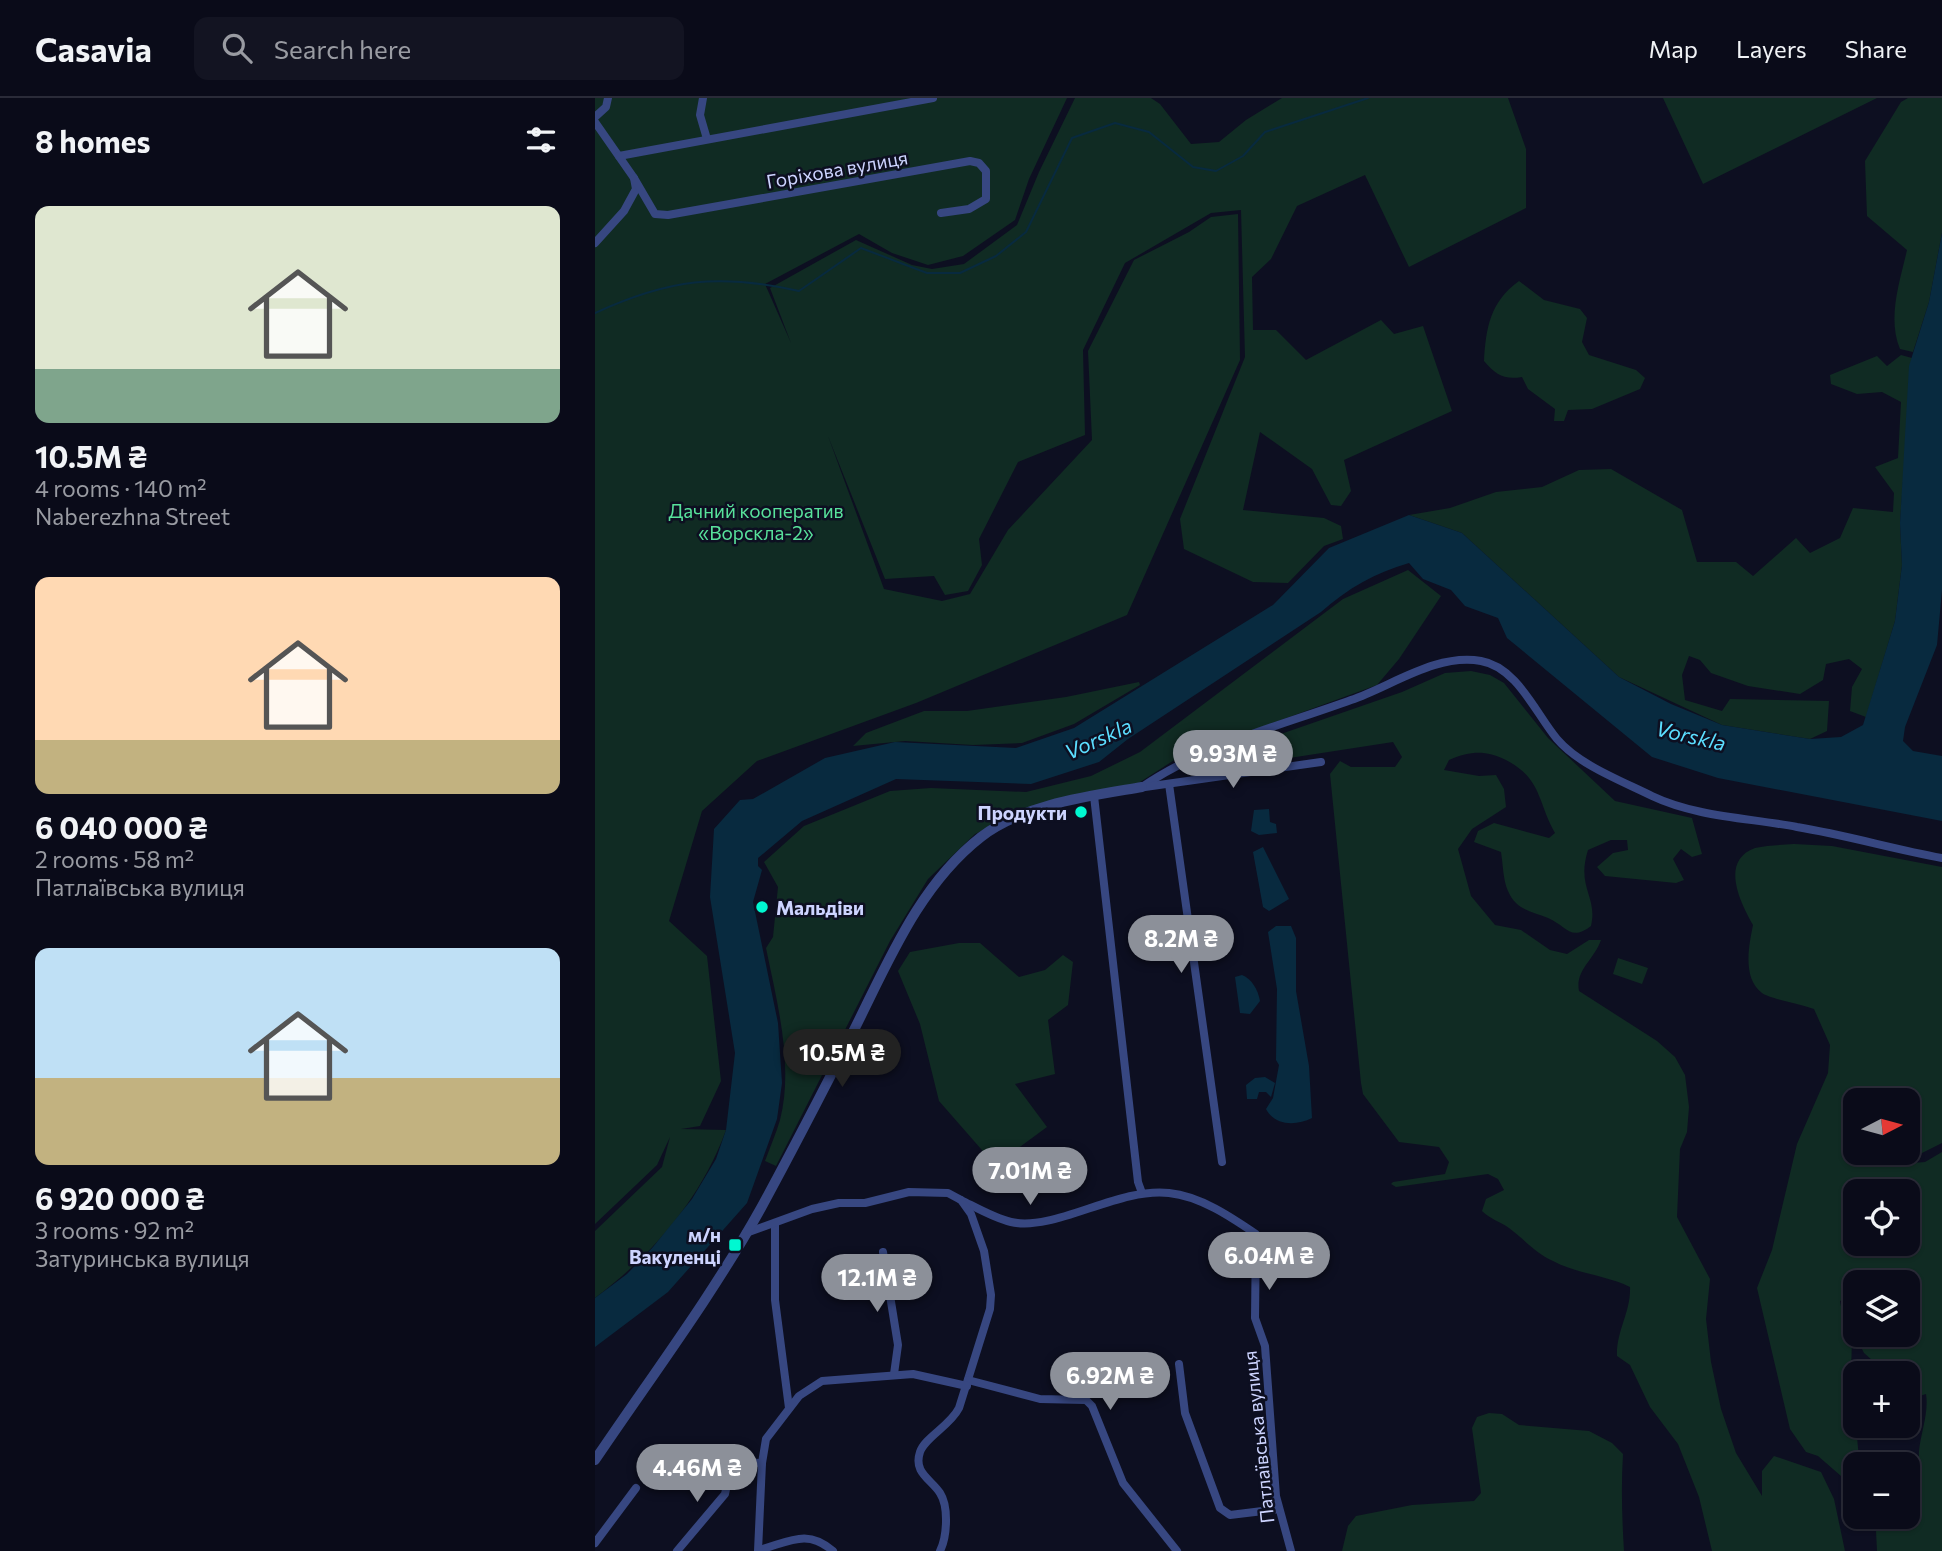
<!DOCTYPE html>
<html lang="en">
<head>
<meta charset="utf-8">
<style>
  body { margin:0; font-family:Commissioner,sans-serif; background:#131422; color:#f1f3f6; height:100vh; display:flex; flex-direction:column; font-size:26px; white-space:nowrap }
  * { box-sizing:border-box; margin:0 }
  p { font-size:23px; color:#999ba2 }
  .icon { flex:none; width:38px; height:38px; fill:none; stroke:currentColor; stroke-width:2; stroke-linecap:round; stroke-linejoin:round }
  .map { position:relative; flex:1; overflow:hidden }
  .sheet { display:flex; flex-direction:column; background:#0a0b19; width:595px }
  .sheet>* { flex:none }
  .needle { width:46px; rotate:84deg }
  .buttons { position:absolute; left:1248px; top:990px; display:grid; gap:14px }
  .buttons a { display:grid; place-items:center; width:77px; height:77px; border-radius:14px; background:#0a0b19; box-shadow:0 2px 5px #0004,0 0 0 2px #2a2b38; font-size:35px }
  .price { position:absolute; translate:-50% -60px; padding:0 16px; border-radius:24px; background:#8c9099; color:#fff; font-size:23px; line-height:46px; filter:drop-shadow(0 2px 4px #0008) }
  .price::after { content:''; position:absolute; left:50%; top:42px; width:21px; height:16px; margin-left:-10px; background:inherit; clip-path:polygon(0 0,100% 0,50% 100%) }
  .price.selected { background:#222; color:#fff }
  ul { padding:0; list-style:none }
  li { display:grid; align-content:center; gap:14px; height:371px; padding:0 35px }
  li span { display:grid; place-items:center; height:217px; border-radius:14px; color:#555 }
  li>.icon { margin-inline-start:auto }
  span .icon { width:126px; height:126px; fill:#fffc; stroke-width:1 }
  li b { font-size:30px }
  h2 { display:flex; justify-content:space-between; align-items:center; height:84px; padding:0 35px; font-size:30px }
  header { display:flex; align-items:center; gap:42px; box-sizing:border-box; height:98px; padding:0 35px; background:#0a0b19; border-bottom:2px solid #2a2b38 }
  header strong { font-size:33px }
  nav { display:flex; gap:38px; margin-inline-start:auto; font-size:24px }
  .search { width:490px; height:63px; background:#131422; display:flex; align-items:center; gap:18px; box-sizing:border-box; padding:0 24px; border-radius:14px; color:#999ba2; font-size:26px }
  main { display:flex; flex:1; min-height:0 }
  .map>svg:first-child { display:block }
</style>
</head>
<body>
<header>
<strong>Casavia</strong>
<div class="search"><svg class="icon" aria-label="search" viewBox="0 0 24 24"><circle cx="10" cy="10" r="6"/><path d="M15 15l6 6"/></svg>Search here</div>
<nav><a>Map</a><a>Layers</a><a>Share</a></nav>
</header>
<main>
<section class="sheet">
<h2>8 homes<svg class="icon" aria-label="filters" viewBox="0 0 24 24"><path d="M4 7h16M4 17h16"/><circle cx="9" cy="7" r="2"/><circle cx="15" cy="17" r="2"/></svg></h2>
<ul>
<li><span style="background:linear-gradient(#dfe7d0 75%,#7fa58c 0)"><svg class="icon" aria-label="home" viewBox="0 0 24 24"><path d="M3 11l9-7 9 7M6 9v11h12V9"/></svg></span><div><b>10.5M ₴</b><p>4 rooms · 140 m²</p><p>Naberezhna Street</p></div></li>
<li><span style="background:linear-gradient(#ffd9b3 75%,#c2b280 0)"><svg class="icon" aria-label="home" viewBox="0 0 24 24"><path d="M3 11l9-7 9 7M6 9v11h12V9"/></svg></span><div><b>6 040 000 ₴</b><p>2 rooms · 58 m²</p><p>Патлаївська вулиця</p></div></li>
<li><span style="background:linear-gradient(#bfe0f5 60%,#c2b280 0)"><svg class="icon" aria-label="home" viewBox="0 0 24 24"><path d="M3 11l9-7 9 7M6 9v11h12V9"/></svg></span><div><b>6 920 000 ₴</b><p>3 rooms · 92 m²</p><p>Затуринська вулиця</p></div></li>
</ul>
</section>
<div class="map">
<svg width="1347" height="1453" viewBox="0 0 1347 1453">
  <rect width="100%" height="100%" fill="#0d0f21"/>
  <g fill="#102b23" fill-rule="evenodd">
    <path d="M0,0H472L434,81L420,122L368,158L333,167L297,155L264,136L170,186L196,245L175,190L261,142L317,167L337,171L369,166L422,127L444,74L480,0H556L565,6L596,46L624,44L651,22L687,0H913L931,51V110L814,169L770,77L702,108L676,161L657,179L658,232H681L711,262L786,222L799,236L828,228L857,313L749,362L756,393L746,408L736,407L717,371L665,334L648,412L729,420L746,428L748,441L729,448L693,485L658,484L589,451L585,421L650,259L646,112L616,115L530,165L488,252L490,337L423,364L384,441L387,467L373,493L350,497L339,478L290,481L233,338L289,491L347,503L375,496L413,432L497,342L493,253L539,162L594,134L616,119L643,116L645,262L532,517L321,605L162,663L107,713L74,823L112,858L126,983L105,1028L86,1031L131,1032C106,1101 58,1156 0,1200V1133L67,1069L75,1039L62,1067L0,1126Z"/>
    <path d="M1068,0H1282L1108,86Z"/>
    <path d="M1313,0H1347V135L1334,204L1318,254L1305,251C1292,220 1305,183 1312,152L1272,118L1270,63L1306,4Z"/>
    <path d="M924,183L949,202L985,211L992,220L987,244L994,257L1041,272L1050,280L1045,291L997,311L973,312L969,323H959L960,311L933,291L927,279C909,282 901,277 889,263C891,230 895,204 924,183Z"/>
    <path d="M1306,257L1317,260L1305,425L1307,467L1300,523L1271,619L1255,613L1257,589L1267,571L1254,561L1231,566L1228,582L1205,596L1153,588L1116,575L1105,562L1094,558L1087,577L1090,602L1127,613L1135,601L1234,603L1232,633L1215,641L1127,627L1024,579L867,435L814,417L855,410L901,394L947,389L984,372L1016,371L1087,412L1102,464H1141L1158,478L1201,440L1215,455L1245,440L1258,410L1298,414L1299,395L1280,369L1303,360L1306,304L1287,294L1262,296L1236,286L1235,277L1282,258L1292,268Z"/>
    <path d="M813,472L846,498L804,561L782,587L584,659L542,686L415,719L380,736L333,781L295,843L181,1068L170,1063C175,1049 181,1036 185,1022C199,967 182,904 171,850L178,839L183,789L169,764L209,728L295,693L336,690L431,694L496,678L545,654L748,501Z"/>
    <path d="M876,573L895,577L909,585L953,640L1020,703L1097,720L1107,756L1097,759L1086,751L1078,761L1089,782L1081,785L1010,778L1002,769L1018,755L1033,752L1032,742H1016L993,752C981,790 1003,798 996,828C975,844 972,828 953,820C936,813 921,812 913,793C908,782 908,766 906,754L879,744L883,733L899,725L954,740L960,735C942,703 947,681 911,662C890,652 876,653 854,662L849,672L884,678L901,677L909,691L911,709L877,731L863,751L876,798L900,827L926,832L955,852L972,856L994,842H1006C999,862 980,872 984,893L1062,943L1080,959L1090,977L1094,1009L1092,1034L1085,1051L1082,1119L1115,1181L1111,1221L1116,1264L1126,1311L1141,1355L1167,1398V1373L1179,1358L1226,1374L1239,1401L1250,1453H1117L1104,1399L1083,1346L1055,1309L1035,1267L1022,1258C1021,1233 1036,1214 1035,1189C1011,1177 982,1176 958,1163C940,1155 929,1141 914,1130C904,1123 895,1121 887,1113L891,1101L909,1092L903,1081L893,1076L801,1089L796,1086L798,1084L850,1076L854,1064L844,1049L804,1044L768,996L766,985L735,676L745,663L756,669H800L807,659L798,644L590,676L599,666L807,594L850,575Z"/>
    <path d="M544,584L545,587L479,626L427,645L378,647L310,643L258,648L271,635L329,613H372L471,599Z"/>
    <path d="M1199,746L1237,748L1347,769V1045L1305,1066L1330,1064L1347,1054V1453H1282L1281,1433L1274,1428L1273,1419H1312L1313,1388L1324,1387C1327,1374 1323,1364 1324,1353C1326,1334 1334,1314 1331,1296L1321,1299L1313,1295L1312,1276H1293L1269,1255L1260,1237H1312V1185H1260V1236L1253,1225L1251,1201L1245,1203L1249,1224L1257,1241L1256,1276L1264,1360L1260,1375L1246,1378L1223,1358L1211,1354L1195,1331L1162,1190L1177,1152L1202,1046L1233,975L1235,947L1219,911C1207,906 1175,901 1167,895C1147,880 1154,847 1158,827C1146,806 1124,763 1160,750C1172,747 1187,747 1199,746ZM1260,1003H1312V1055H1260ZM1260,1094H1312V1146H1260Z"/>
    <path d="M364,845H385L424,879L450,872L468,857L478,864L473,907L453,922L460,976L420,986L452,1029L400,1067L344,1003L325,926L303,873L315,854Z"/>
    <path d="M1023,860L1053,870L1047,886L1018,876Z"/>
    <path d="M894,1315L907,1316L924,1327L994,1333L1017,1345L1028,1356C1026,1389 1027,1420 1029,1453H747L753,1428L761,1418L817,1407L879,1403L886,1395L877,1330L882,1319Z"/>
  </g>
  <g fill="#082a3f">
    <path d="M1347,135V492L1342,547L1310,629L1308,643L1318,653L1347,658V723L1123,680L1057,659L912,540L903,520L870,508L856,492L828,481L814,465C780,475 753,490 726,514L533,641L504,664L436,686L301,681L207,723L163,760V768L167,772L158,804L183,925L187,985L182,1021L152,1105L73,1194L0,1249V1200L32,1176L58,1149L97,1101L121,1061L131,1032L140,955L115,799L119,731L145,702L158,701L230,660L300,644L421,650L479,630L678,507L734,450L814,417L867,435L1024,579L1076,606L1127,627L1215,641L1246,639L1268,627L1300,523L1307,467L1305,425L1314,268L1334,204Z"/>
    <path d="M674,711L675,724L681,726L682,735L664,737L656,733L659,712Z"/>
    <path d="M668,749L694,801L674,813L668,809L658,754Z"/>
    <path d="M681,828H696L701,840V893L714,968L717,1020C701,1028 680,1028 671,1011L678,1000L684,967L681,962L682,891L673,834Z"/>
    <path d="M647,877C657,881 663,892 665,903L655,916L645,915L640,879Z"/>
    <path d="M670,979L680,985L676,999L671,994H664L662,1001H652L651,987L660,980Z"/>
  </g>
  <g fill="none" stroke-linecap="round" stroke-linejoin="round">
    <path stroke="#082a3f" stroke-width="2" d="M0,215C74,181 124,175 204,193L266,150L332,175H365L401,158L431,134L477,40L520,25L554,34L598,69L621,73L648,58L670,34L773,0"/>
    <g stroke="#374781" stroke-width="8">
      <path d="M108,0L105,17L112,41"/>
      <path d="M0,19L11,9L13,0"/>
      <path d="M0,24L39,80L41,91L29,113L0,145"/>
      <path d="M24,58L338,0"/>
      <path d="M39,80L60,116L73,117L375,63L384,65L391,73V101L374,111L346,115"/>
      <path d="M574,686L627,1064"/>
      <path d="M547,689C610,646 685,628 756,602C797,588 841,555 886,563C922,569 941,616 962,641C984,667 1027,683 1057,698C1101,719 1155,720 1202,729C1251,737 1298,751 1347,760"/>
      <path d="M550,689L726,664"/>
      <path d="M499,698L543,1084L547,1095"/>
      <path d="M366,1102C382,1110 399,1120 416,1124C460,1134 523,1089 574,1095C605,1098 636,1119 661,1136L660,1220L670,1248L681,1398L696,1453"/>
      <path d="M180,1126V1202L194,1310"/>
      <path d="M151,1135L217,1111L244,1105H270L314,1094L353,1095L366,1102L376,1116L389,1153L396,1197L395,1211L364,1310C355,1328 330,1339 325,1354C318,1375 336,1381 345,1395C354,1409 352,1439 345,1453"/>
      <path d="M288,1154L303,1247L299,1276"/>
      <path d="M584,1266L590,1315L625,1410L635,1417L684,1411"/>
      <path d="M373,1282L445,1301L491,1302L497,1308L528,1385L582,1453"/>
      <path d="M103,1358L139,1364L167,1365"/>
      <path d="M0,1445L41,1390"/>
      <path d="M164,1452C194,1444 212,1430 238,1453"/>
      <path d="M82,1453L130,1396L137,1364"/>
      <path d="M163,1453L167,1365L171,1341L204,1298L227,1283L318,1276L372,1288"/>
    </g>
    <path stroke="#374781" stroke-width="10" d="M0,1362C56,1279 117,1198 166,1110C197,1053 227,995 257,936C292,867 323,788 386,739C429,706 495,698 547,689"/>
  </g>
  <g fill="#00f8d1" stroke="#0d0f21" stroke-width="2.5">
    <circle cx="486" cy="714" r="7"/>
    <circle cx="167" cy="809" r="7"/>
    <rect x="133" y="1140" width="14" height="14" rx="3.5"/>
  </g>
  <g text-anchor="middle" dominant-baseline="central" stroke-width="5" stroke-linejoin="round" paint-order="stroke">
    <g font-size="19" fill="#cdd4ff" stroke="#0d0f21">
      <text transform="translate(242 71) rotate(-10)">Горіхова вулиця</text>
      <text transform="translate(663 1339) rotate(-96)">Патлаївська вулиця</text>
    </g>
    <g font-size="19" fill="#58e19b" stroke="#0d0f21">
      <text x="161" y="412">Дачний кооператив<tspan x="161" dy="22">«Ворскла-2»</tspan></text>
    </g>
    <g font-size="19" font-weight="bold" fill="#cdd4ff" stroke="#0d0f21" text-anchor="end">
      <text x="472" y="714">Продукти</text>
      <text x="181" y="809" text-anchor="start">Мальдіви</text>
      <text x="126" y="1136">м/н<tspan x="126" dy="22">Вакуленці</tspan></text>
    </g>
    <g font-size="21" font-style="italic" fill="#5bdeff" stroke="#0d0f21">
      <text transform="translate(1096 637) rotate(13)">Vorskla</text>
      <text transform="translate(503 640) rotate(-24)">Vorskla</text>
    </g>
  </g>
</svg>
<div class="buttons">
<a><svg class="needle" viewBox="-14 -14 28 28"><path d="M0-13l5 13h-10z" fill="#e53935"/><path d="M0 13l5-13h-10z" fill="#999ba2"/></svg></a>
<a><svg class="icon" aria-label="locate" viewBox="0 0 24 24"><circle cx="12" cy="12" r="6"/><path d="M12 2v4M12 18v4M2 12h4M18 12h4"/></svg></a>
<a><svg class="icon" aria-label="layers" viewBox="0 0 24 24"><path d="M12 4l9 5-9 5-9-5zM3 14l9 5 9-5"/></svg></a>
<a>+</a>
<a>−</a>
</div>
<b class="price" style="left:638px;top:692px">9.93M ₴</b>
<b class="price" style="left:586px;top:877px">8.2M ₴</b>
<b class="price selected" style="left:247px;top:991px">10.5M ₴</b>
<b class="price" style="left:435px;top:1109px">7.01M ₴</b>
<b class="price" style="left:674px;top:1194px">6.04M ₴</b>
<b class="price" style="left:282px;top:1216px">12.1M ₴</b>
<b class="price" style="left:515px;top:1314px">6.92M ₴</b>
<b class="price" style="left:102px;top:1406px">4.46M ₴</b>
</div>
</main>
</body>
</html>
